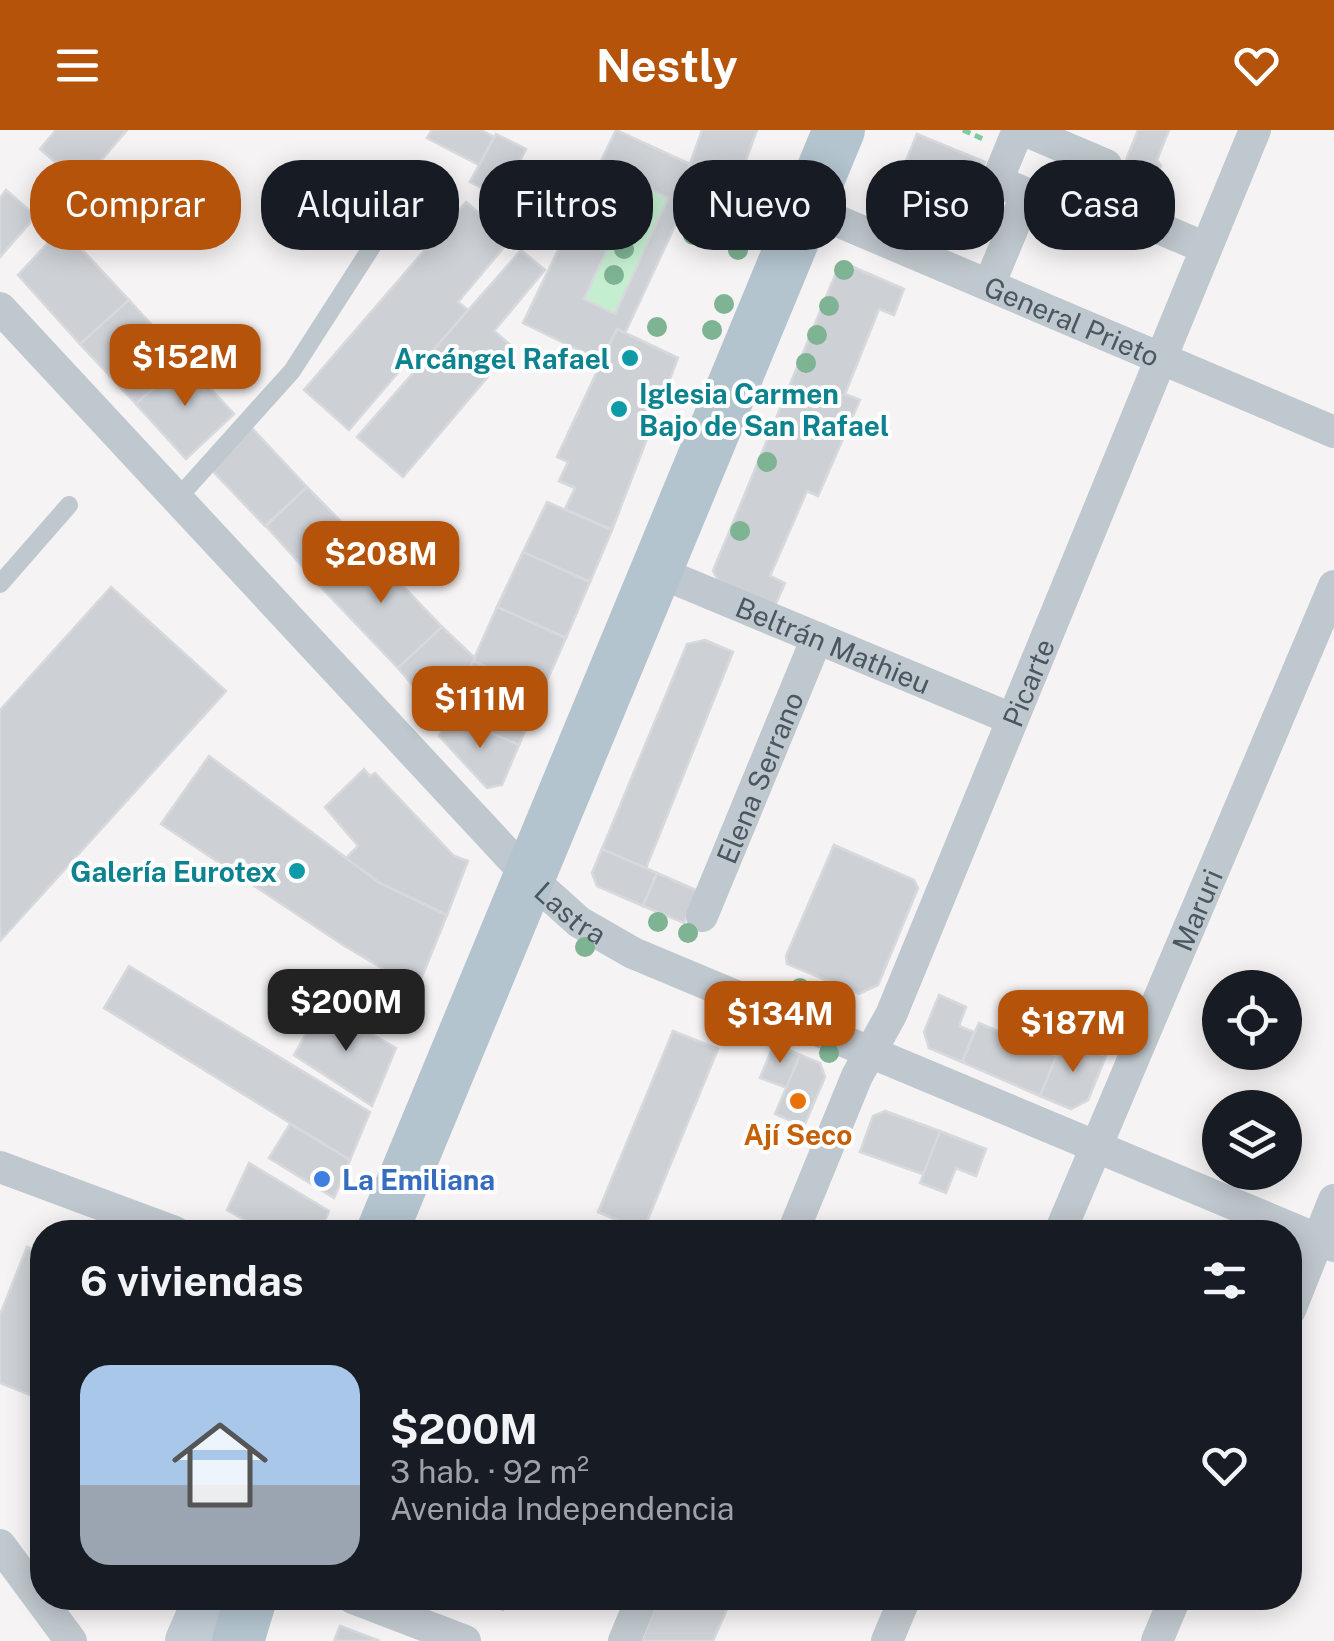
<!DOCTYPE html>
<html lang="es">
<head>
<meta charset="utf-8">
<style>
  body { margin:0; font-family:"Public Sans",sans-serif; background:#242831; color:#f1f3f6; height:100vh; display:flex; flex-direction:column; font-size:38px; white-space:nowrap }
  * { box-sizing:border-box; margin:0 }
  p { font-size:32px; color:#9ea1a6 }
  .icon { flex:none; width:55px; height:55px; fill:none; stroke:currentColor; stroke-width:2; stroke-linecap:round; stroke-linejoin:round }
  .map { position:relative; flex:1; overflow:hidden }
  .side { position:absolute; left:30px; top:1090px; width:1272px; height:390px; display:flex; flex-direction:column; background:#171b24; border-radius:40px; box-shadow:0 5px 25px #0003 }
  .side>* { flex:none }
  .banner { position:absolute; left:30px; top:30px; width:1275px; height:90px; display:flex; gap:20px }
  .buttons { position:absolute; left:1202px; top:840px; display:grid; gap:20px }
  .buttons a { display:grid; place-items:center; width:100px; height:100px; border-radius:50%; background:#171b24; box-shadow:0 5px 25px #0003; font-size:50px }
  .price { position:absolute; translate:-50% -85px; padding:0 22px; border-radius:20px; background:#b45309; color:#fff; font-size:32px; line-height:65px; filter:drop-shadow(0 2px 5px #0008) }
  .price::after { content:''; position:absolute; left:50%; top:60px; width:30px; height:22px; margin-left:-15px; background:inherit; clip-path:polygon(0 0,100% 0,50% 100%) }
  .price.selected { background:#222; color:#fff }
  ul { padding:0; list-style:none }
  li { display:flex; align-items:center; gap:30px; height:250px; padding:0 50px }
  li+li { border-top:2px solid #363941 }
  li span { display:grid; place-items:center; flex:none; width:280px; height:200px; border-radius:30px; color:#555 }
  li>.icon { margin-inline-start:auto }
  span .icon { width:120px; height:120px; fill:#fffc; stroke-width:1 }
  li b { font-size:42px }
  h2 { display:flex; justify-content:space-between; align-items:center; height:120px; padding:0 50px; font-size:42px }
  .pill { padding:0 35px; border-radius:40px; background:#171b24; box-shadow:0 5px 25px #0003; font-size:35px; line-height:90px }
  .pill.selected { background:#b45309; color:#fff }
  header { display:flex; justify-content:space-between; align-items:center; height:130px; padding:0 50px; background:#b45309; color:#fff; font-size:45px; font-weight:700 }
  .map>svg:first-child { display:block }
</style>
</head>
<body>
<header><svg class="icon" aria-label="menu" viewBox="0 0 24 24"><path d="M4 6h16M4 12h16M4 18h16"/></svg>Nestly<svg class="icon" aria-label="heart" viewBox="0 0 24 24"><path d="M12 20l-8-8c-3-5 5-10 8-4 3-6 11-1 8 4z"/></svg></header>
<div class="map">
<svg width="1334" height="1511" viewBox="0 0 1334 1511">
  <rect width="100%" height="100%" fill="#f5f3f3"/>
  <path fill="#c5eed1" d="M638,53L668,68L615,184L584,169Z"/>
  <g fill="#cdd0d4" stroke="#d7d9dd" stroke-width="2.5" fill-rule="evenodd">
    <path d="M56,0H127L81,54L40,19Z"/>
    <path d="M432,0H481L494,7L479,35L427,8Z"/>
    <path d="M616,0L690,34L684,51L694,55L625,203L617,199L601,231L523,193ZM638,53L668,68L615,184L584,169Z"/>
    <path d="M702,0H757L732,69L684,51Z"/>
    <path d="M1138,0H1169L1157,30L1161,36L1157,47L1124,35Z"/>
    <path d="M496,4L526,19L501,68L470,52Z"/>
    <path d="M917,4L985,32L969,70L901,43Z"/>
    <path d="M6,60L36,86L0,127V68Z"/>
    <path d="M466,72L510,110L458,172L468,180L423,232L414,224L349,300L304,260Z"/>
    <path d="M62,98L129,170L80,214L18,145Z"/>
    <path d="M521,120L545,140L494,201L513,217L403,347L357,307Z"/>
    <path d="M851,136L904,159L894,185L879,179L845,264L860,270L818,366L807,361L770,446L785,453L774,478L722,457L713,441L836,143Z"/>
    <path d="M129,170L184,230L136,274L80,214Z"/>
    <path d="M617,199L678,228L612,400L565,379L575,358L559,351L568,332L557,327Z"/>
    <path d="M184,230L234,284L186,329L136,274Z"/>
    <path d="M251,297L307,357L265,396L208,336Z"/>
    <path d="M307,357L364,415L320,456L266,396Z"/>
    <path d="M547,372L612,400L590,452L523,422Z"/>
    <path d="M364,415L442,497L398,538L320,456Z"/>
    <path d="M523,422L590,452L566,508L497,477Z"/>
    <path d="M111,457L226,561L0,811V580Z"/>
    <path d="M497,477L566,508L542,562L473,531Z"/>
    <path d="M442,497L475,528L445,593L398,538Z"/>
    <path d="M705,510L733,522L646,738L602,719L687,514Z"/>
    <path d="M473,531L542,562L519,615L449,585Z"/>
    <path d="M449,585L519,615L502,655L487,658L439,606Z"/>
    <path d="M209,626L380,753L447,785L417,859L343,815L161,694Z"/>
    <path d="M364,639L370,646L375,643L454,726L468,731L447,785L380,753L346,728L358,716L325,677Z"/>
    <path d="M834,715L914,750L918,758L878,855L859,864L787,834L786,826Z"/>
    <path d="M602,719L657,743L643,776L597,756L592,743Z"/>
    <path d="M657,743L698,761L684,793L643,776Z"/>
    <path d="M129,836L370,982L350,1030L104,878Z"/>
    <path d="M939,865L966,877L959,896L974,902L962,932L929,918L924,902Z"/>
    <path d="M322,876L396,918L372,976L294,925Z"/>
    <path d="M979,893L1057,926L1040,966L962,932Z"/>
    <path d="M673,901L718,919L643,1101L598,1082Z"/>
    <path d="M1064,908L1106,926L1088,970L1071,979L1040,966Z"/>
    <path d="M774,914L800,925L787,958L760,948Z"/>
    <path d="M800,925L820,933L825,947L804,996L775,984Z"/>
    <path d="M885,981L940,1001L925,1045L860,1022L873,986Z"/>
    <path d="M290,994L350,1030L334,1068L269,1028Z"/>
    <path d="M940,1001L986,1019L976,1046L956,1038L946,1063L920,1053Z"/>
    <path d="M249,1033L329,1081L320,1102H266L227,1080Z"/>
    <path d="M27,1117L42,1123V1270L0,1253V1185Z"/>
    <path d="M474,1468H508L503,1480Z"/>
    <path d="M659,1468H732L713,1511H641Z"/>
    <path d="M340,1496L380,1511H334Z"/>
  </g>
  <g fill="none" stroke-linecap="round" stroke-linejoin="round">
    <path stroke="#7ecb9e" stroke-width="5" stroke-dasharray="8 5" stroke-linecap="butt" d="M963,0L983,9"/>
    <g stroke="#bfc8ce" stroke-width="18">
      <path d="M177,369L292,241L382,101"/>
      <path d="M0,454L69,375"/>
    </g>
    <g stroke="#bfc8ce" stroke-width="32">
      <path d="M1024,0L1106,35L1092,70L1206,118"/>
      <path d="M1027,64L1084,88L1092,70"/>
      <path id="s1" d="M807,78L1334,302"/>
      <path d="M989,155L1027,64L997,51L1018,0"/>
      <path id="s2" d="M0,178L529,747L579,792L633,823L1334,1116"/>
      <path id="s3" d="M656,441L1012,589"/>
      <path id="s4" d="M702,786L817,508"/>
      <path d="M0,1037L175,1102"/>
      <path id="s5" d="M793,1102L857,946L891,885L1255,0"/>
      <path id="s6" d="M1060,1102L1334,456"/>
      <path d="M1290,1180L1334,1070"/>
      <path d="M0,1415L71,1511"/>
      <path d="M353,1468L465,1511"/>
      <path d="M624,1511L642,1468"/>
      <path d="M887,1511L905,1468"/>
      <path d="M1157,1511L1175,1468"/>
    </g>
    <path stroke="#c2ccd5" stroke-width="48" d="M189,1511L208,1468"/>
    <g stroke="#b4c4cf" stroke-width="52">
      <path d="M382,1102L839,0"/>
      <path d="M238,1511L251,1468"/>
    </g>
  </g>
  <g fill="#7eb393">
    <circle cx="714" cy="73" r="10"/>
    <circle cx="641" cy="87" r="10"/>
    <circle cx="436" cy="93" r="10"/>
    <circle cx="693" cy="105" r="10"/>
    <circle cx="624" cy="119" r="10"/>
    <circle cx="738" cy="120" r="10"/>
    <circle cx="844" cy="140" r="10"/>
    <circle cx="614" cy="145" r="10"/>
    <circle cx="724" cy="174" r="10"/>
    <circle cx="829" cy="176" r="10"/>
    <circle cx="657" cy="197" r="10"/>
    <circle cx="712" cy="200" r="10"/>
    <circle cx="817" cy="205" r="10"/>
    <circle cx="806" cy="233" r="10"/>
    <circle cx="767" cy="332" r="10"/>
    <circle cx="740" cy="401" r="10"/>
    <circle cx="658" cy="792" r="10"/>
    <circle cx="688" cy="803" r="10"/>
    <circle cx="585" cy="817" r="10"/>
    <circle cx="800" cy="858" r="10"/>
    <circle cx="836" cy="872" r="10"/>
    <circle cx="829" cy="923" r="10"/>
  </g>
  <g fill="#0f9aa8" stroke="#fff" stroke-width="4">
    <circle cx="630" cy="228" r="10"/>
    <circle cx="619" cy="279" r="10"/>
    <circle cx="297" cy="741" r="10"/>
  </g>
  <circle fill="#e8710a" stroke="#fff" stroke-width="4" cx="798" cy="971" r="10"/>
  <circle fill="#3f7fe0" stroke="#fff" stroke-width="4" cx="322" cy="1049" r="10"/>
  <g text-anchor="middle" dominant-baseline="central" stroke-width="8" stroke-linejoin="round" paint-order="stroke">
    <g font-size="28" fill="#4b575f" stroke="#fff">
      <text stroke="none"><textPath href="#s1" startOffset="288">General Prieto</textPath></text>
      <text stroke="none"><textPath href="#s3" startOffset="192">Beltrán Mathieu</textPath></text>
      <text stroke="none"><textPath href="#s5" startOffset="598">Picarte</textPath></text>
      <text stroke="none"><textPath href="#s4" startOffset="150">Elena Serrano</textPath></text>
      <text stroke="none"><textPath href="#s6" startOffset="350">Maruri</textPath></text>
      <text stroke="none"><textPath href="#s2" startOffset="832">Lastra</textPath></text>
    </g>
    <g font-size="28" font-weight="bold" fill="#0d838f" stroke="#fff" text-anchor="end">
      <text x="610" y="228">Arcángel Rafael</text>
      <text x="639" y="263" text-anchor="start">Iglesia Carmen<tspan x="639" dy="32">Bajo de San Rafael</tspan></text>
      <text x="277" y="741">Galería Eurotex</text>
    </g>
    <g font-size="28" font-weight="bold" fill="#c56008" stroke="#fff">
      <text x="798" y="1004">Ají Seco</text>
    </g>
    <g font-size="28" font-weight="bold" fill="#366cbe" stroke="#fff" text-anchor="start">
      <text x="342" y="1049">La Emiliana</text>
    </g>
  </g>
</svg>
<div class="buttons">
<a><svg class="icon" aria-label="locate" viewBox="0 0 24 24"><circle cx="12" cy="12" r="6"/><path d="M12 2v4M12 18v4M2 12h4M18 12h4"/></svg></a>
<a><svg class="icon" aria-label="layers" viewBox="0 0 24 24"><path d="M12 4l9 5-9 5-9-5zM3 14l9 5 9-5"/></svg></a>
</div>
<b class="price" style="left:185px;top:279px">$152M</b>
<b class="price" style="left:381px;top:476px">$208M</b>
<b class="price" style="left:480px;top:621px">$111M</b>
<b class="price selected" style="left:346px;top:924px">$200M</b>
<b class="price" style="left:780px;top:936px">$134M</b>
<b class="price" style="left:1073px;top:945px">$187M</b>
<div class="banner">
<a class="pill selected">Comprar</a>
<a class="pill">Alquilar</a>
<a class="pill">Filtros</a>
<a class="pill">Nuevo</a>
<a class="pill">Piso</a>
<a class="pill">Casa</a>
</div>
<section class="side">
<h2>6 viviendas<svg class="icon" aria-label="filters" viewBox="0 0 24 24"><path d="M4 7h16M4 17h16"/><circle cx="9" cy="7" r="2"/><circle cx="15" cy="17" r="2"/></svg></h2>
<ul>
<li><span style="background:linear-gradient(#a9c7e8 60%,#9aa5b1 0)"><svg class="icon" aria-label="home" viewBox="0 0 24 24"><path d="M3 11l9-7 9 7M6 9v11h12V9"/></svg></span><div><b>$200M</b><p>3 hab. · 92 m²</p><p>Avenida Independencia</p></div><svg class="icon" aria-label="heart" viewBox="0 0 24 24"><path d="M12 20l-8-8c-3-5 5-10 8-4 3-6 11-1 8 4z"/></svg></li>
</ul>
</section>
</div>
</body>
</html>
